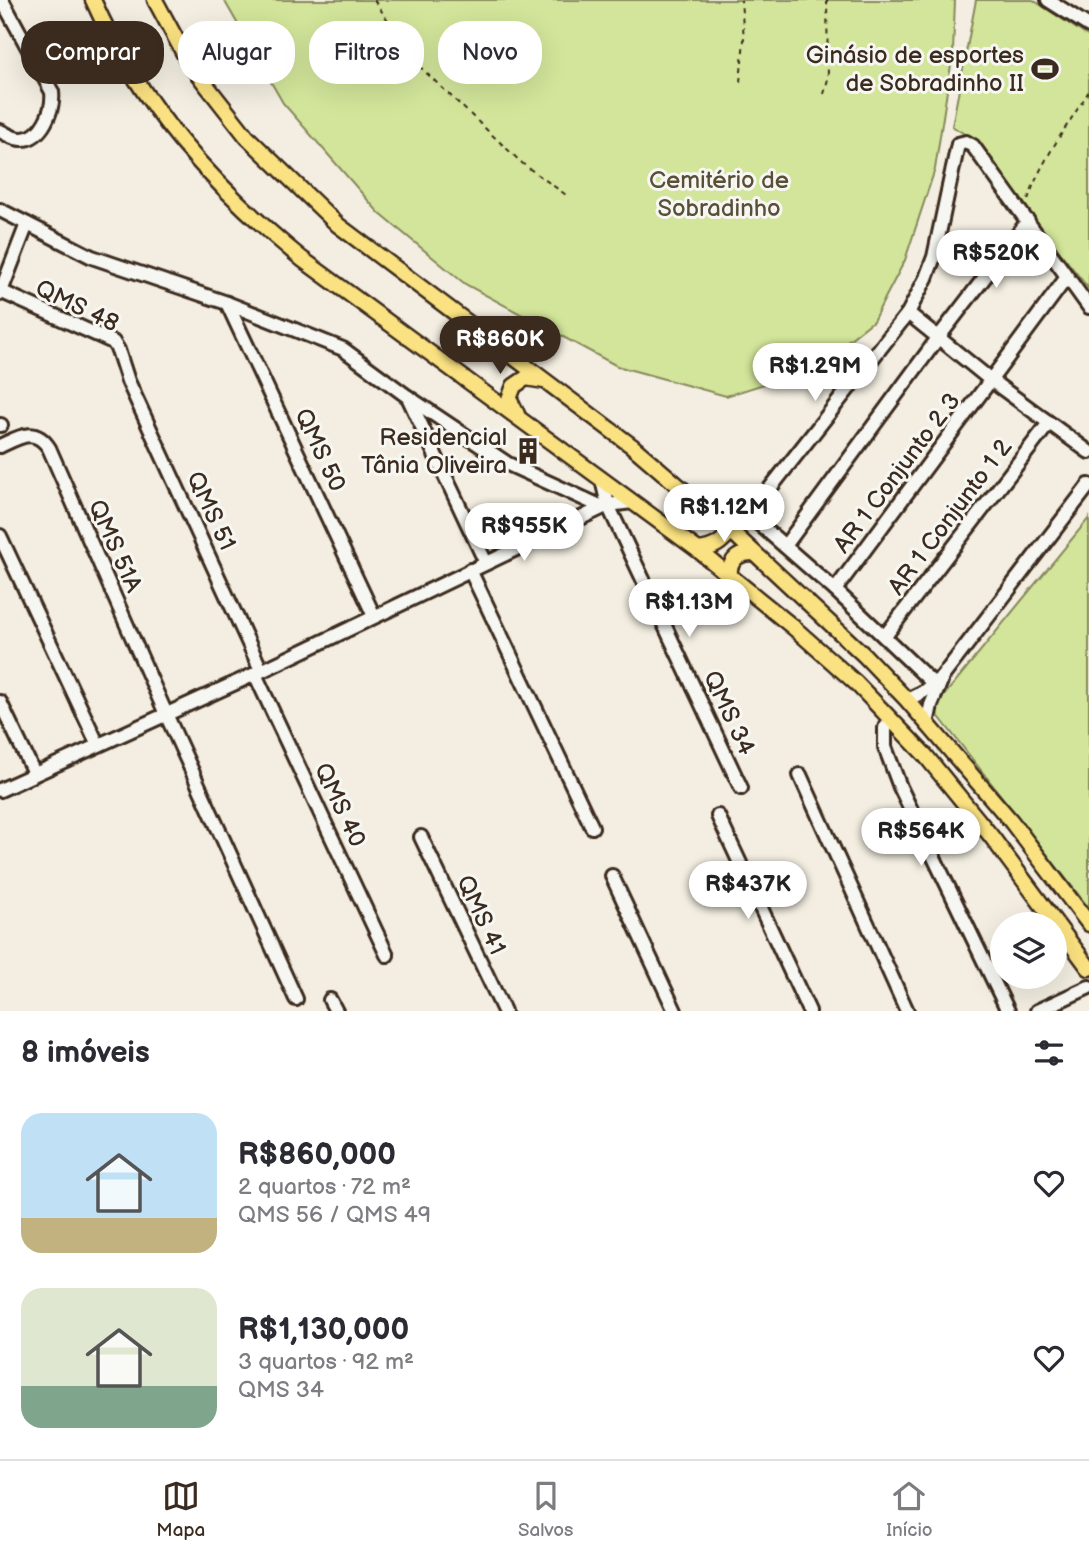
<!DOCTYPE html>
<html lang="pt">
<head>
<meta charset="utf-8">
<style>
  body { margin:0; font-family:"Balsamiq Sans",sans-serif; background:#f7f7f7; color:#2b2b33; height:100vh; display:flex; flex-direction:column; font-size:26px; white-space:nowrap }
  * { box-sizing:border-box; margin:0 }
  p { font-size:23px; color:#7c7c81 }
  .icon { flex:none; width:38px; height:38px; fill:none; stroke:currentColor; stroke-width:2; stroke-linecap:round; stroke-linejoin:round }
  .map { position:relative; height:1011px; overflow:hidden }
  .details { display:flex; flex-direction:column; background:#fff; flex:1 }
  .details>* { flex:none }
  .banner { position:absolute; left:21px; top:21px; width:700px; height:63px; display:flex; gap:14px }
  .tools { position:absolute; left:990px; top:912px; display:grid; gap:14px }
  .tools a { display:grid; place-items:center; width:77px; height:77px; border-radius:50%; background:#fff; box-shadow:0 7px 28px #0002; font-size:35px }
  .price { position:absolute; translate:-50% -60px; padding:0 16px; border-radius:24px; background:#fff; color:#222; font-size:23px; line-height:46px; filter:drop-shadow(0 2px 4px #0008) }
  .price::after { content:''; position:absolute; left:50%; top:42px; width:21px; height:16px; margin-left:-10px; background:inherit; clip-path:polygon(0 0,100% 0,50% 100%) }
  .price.active { background:#3b2a1e; color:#fff }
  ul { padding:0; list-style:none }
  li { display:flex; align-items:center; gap:21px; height:175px; padding:0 21px }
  li span { display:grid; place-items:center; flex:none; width:196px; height:140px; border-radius:21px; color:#555 }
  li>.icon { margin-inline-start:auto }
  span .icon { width:84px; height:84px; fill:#fffc; stroke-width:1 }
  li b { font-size:30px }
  h2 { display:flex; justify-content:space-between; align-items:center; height:84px; padding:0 21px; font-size:30px }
  .pill { padding:0 24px; border-radius:28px; background:#fff; box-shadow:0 7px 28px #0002; font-size:24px; line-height:63px }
  .pill.active { background:#3b2a1e; color:#fff }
  .menu { display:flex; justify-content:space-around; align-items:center; height:98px; border-top:2px solid #e1e1e2; background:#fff; font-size:19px; color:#7c7c81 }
  .menu a { display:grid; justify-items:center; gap:4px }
  .menu .active { color:#3b2a1e }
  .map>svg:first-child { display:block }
</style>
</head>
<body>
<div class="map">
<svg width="1089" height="1011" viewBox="0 0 1089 1011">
  <rect width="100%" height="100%" fill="#f3eee1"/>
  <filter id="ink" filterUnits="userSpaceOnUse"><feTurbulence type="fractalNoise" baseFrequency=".0143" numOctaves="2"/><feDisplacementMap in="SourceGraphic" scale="14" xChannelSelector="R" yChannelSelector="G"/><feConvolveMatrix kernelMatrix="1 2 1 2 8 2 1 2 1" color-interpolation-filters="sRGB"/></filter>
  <g filter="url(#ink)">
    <g fill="#d2e59a" stroke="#86885c" stroke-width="2">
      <path d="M224,0H955L953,52L935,169L905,260L873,321L812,369L726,396L617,366L465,284L379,213L283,103Z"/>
      <path d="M976,0H1033L1089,37V289L969,137L952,126Z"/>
      <path d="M1089,518V908L933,709Z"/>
    </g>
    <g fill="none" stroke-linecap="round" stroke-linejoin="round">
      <defs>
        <g id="minor">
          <path d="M1048,0L1089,26"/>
          <path d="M0,131C7,134 13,139 21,139C42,140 54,109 52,92L2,0"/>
          <path d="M0,210L92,257L227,303L343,349L408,397L508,464L602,507"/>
          <path d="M0,291L113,342L118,350L128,381L261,670"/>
          <path d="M0,294L27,224"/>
          <path d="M227,303L374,616"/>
          <path d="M908,313L992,381L1089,452"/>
          <path d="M408,397L486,563"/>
          <path d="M0,425H1"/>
          <path d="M0,446C19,437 35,426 49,448L166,714L296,999"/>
          <path d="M602,480L608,505L741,788"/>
          <path d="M749,515L835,590L938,688"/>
          <path d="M731,531L749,515L908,313L926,278L934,257L958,144L966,142L973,146L1089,307"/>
          <path d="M0,536L98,745"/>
          <path d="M785,546L938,338L1028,221"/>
          <path d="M470,570L592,827"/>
          <path d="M835,590L1067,277"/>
          <path d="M885,636L1049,423"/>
          <path d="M255,674L387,955"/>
          <path d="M907,700L923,692L942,677L1089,485"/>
          <path d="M0,702L34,773"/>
          <path d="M889,718L885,728V747L900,787L1008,1011"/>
          <path d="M927,724L931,705L941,681"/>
          <path d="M800,775L907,1011"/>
          <path d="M0,790L255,674L608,505L632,502"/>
          <path d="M718,816L809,1011"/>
          <path d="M421,837L504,1011"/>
          <path d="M612,876L675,1011"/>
          <path d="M330,1000L336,1011"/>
          <path d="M1037,1011L1089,987"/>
        </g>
        <g id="major">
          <path d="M93,0C141,107 212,185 302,259L698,550L793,627L856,683L925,755L991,836L1089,968"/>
          <path d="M155,0L189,63L247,137L338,225L632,446L731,531L864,655L907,700L1011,821L1089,924"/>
          <path d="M517,414L509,399L514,386L526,378L544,381"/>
          <path d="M698,550C715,548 721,543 731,531"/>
          <path d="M729,574C731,558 739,553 754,553"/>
        </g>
      </defs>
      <use href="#minor" stroke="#3b2a1e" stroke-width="18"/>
      <use href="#major" stroke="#3b2a1e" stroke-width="19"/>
      <g stroke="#3b2a1e" stroke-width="2" stroke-dasharray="5 5" stroke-linecap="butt">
        <path d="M374,0L419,66L523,164L569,197"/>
        <path d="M740,82L744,40L741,0"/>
        <path d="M824,94L828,79L827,0"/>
        <path d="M1028,200C1040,162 1068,125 1089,91"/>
      </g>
      <use href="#minor" stroke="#f6f6f2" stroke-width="12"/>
      <use href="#major" stroke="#fae181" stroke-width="14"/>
    </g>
  </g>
  <defs>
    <symbol id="stadium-bare" viewBox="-9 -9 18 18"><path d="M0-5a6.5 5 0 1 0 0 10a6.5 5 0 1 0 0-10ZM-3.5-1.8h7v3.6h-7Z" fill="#3b2a1e" stroke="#f6f6f2" stroke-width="2.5" paint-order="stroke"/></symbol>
    <symbol id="building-bare" viewBox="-9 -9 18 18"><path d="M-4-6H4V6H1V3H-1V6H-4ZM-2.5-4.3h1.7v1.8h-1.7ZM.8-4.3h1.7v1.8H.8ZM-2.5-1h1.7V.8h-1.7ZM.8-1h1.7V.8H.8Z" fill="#3b2a1e" stroke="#f6f6f2" stroke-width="2.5" paint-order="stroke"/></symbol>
  </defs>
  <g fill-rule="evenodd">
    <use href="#stadium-bare" x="1026" y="50" width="38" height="38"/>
    <use href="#building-bare" x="509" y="432" width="38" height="38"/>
  </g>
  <g text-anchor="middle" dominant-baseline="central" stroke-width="6" stroke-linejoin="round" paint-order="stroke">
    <g font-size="24" fill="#3b2a1e" stroke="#f6f6f2" text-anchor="end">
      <text x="1024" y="55">Ginásio de esportes<tspan x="1024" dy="28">de Sobradinho II</tspan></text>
      <text x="507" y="437">Residencial<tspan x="507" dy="28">Tânia Oliveira</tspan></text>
    </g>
    <g font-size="24" fill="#594f37" stroke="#f6f6f2">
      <text x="719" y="180">Cemitério de<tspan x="719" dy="28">Sobradinho</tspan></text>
    </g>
    <g font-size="24" fill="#3b2a1e" stroke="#f6f6f2">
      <text transform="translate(77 306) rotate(26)">QMS 48</text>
      <text transform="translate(320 450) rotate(65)">QMS 50</text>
      <text transform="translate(897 473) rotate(-53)">AR 1 Conjunto 2 3</text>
      <text transform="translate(211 511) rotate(65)">QMS 51</text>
      <text transform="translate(950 517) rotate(-53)">AR 1 Conjunto 1 2</text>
      <text transform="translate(115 546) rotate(66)">QMS 51A</text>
      <text transform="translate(729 713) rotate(65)">QMS 34</text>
      <text transform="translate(340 805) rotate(65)">QMS 40</text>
      <text transform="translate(481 915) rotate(65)">QMS 41</text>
    </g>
  </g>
</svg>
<div class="tools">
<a><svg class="icon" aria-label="layers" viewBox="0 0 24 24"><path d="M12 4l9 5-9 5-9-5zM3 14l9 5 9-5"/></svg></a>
</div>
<b class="price" style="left:996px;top:290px">R$520K</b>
<b class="price active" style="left:500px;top:376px">R$860K</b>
<b class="price" style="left:815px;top:403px">R$1.29M</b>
<b class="price" style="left:724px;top:544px">R$1.12M</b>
<b class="price" style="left:524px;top:563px">R$955K</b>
<b class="price" style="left:689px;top:639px">R$1.13M</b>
<b class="price" style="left:921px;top:868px">R$564K</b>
<b class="price" style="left:748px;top:921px">R$437K</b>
<div class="banner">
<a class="pill active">Comprar</a>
<a class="pill">Alugar</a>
<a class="pill">Filtros</a>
<a class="pill">Novo</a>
</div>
</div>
<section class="details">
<h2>8 imóveis<svg class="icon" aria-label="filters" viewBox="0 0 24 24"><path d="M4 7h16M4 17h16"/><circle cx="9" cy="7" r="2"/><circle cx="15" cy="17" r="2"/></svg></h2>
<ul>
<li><span style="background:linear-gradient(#bfe0f5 75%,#c2b280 0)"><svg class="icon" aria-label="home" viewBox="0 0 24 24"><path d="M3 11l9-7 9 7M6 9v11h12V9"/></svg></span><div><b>R$860,000</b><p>2 quartos · 72 m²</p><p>QMS 56 / QMS 49</p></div><svg class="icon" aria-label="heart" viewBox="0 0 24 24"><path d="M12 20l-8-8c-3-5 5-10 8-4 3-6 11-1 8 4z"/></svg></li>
<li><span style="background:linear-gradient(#dfe7d0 70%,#7fa58c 0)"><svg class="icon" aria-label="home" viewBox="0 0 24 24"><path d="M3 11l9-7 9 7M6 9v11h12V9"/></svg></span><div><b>R$1,130,000</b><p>3 quartos · 92 m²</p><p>QMS 34</p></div><svg class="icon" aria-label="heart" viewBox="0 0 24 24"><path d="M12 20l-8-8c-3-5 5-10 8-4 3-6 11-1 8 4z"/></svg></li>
</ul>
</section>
<nav class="menu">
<a class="active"><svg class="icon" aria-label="map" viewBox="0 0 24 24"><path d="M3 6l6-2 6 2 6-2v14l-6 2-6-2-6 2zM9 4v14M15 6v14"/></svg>Mapa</a>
<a><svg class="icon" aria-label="saved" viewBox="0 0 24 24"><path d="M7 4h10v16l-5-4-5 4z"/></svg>Salvos</a>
<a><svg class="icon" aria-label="home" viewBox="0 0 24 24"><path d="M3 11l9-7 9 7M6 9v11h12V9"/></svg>Início</a>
</nav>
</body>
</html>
